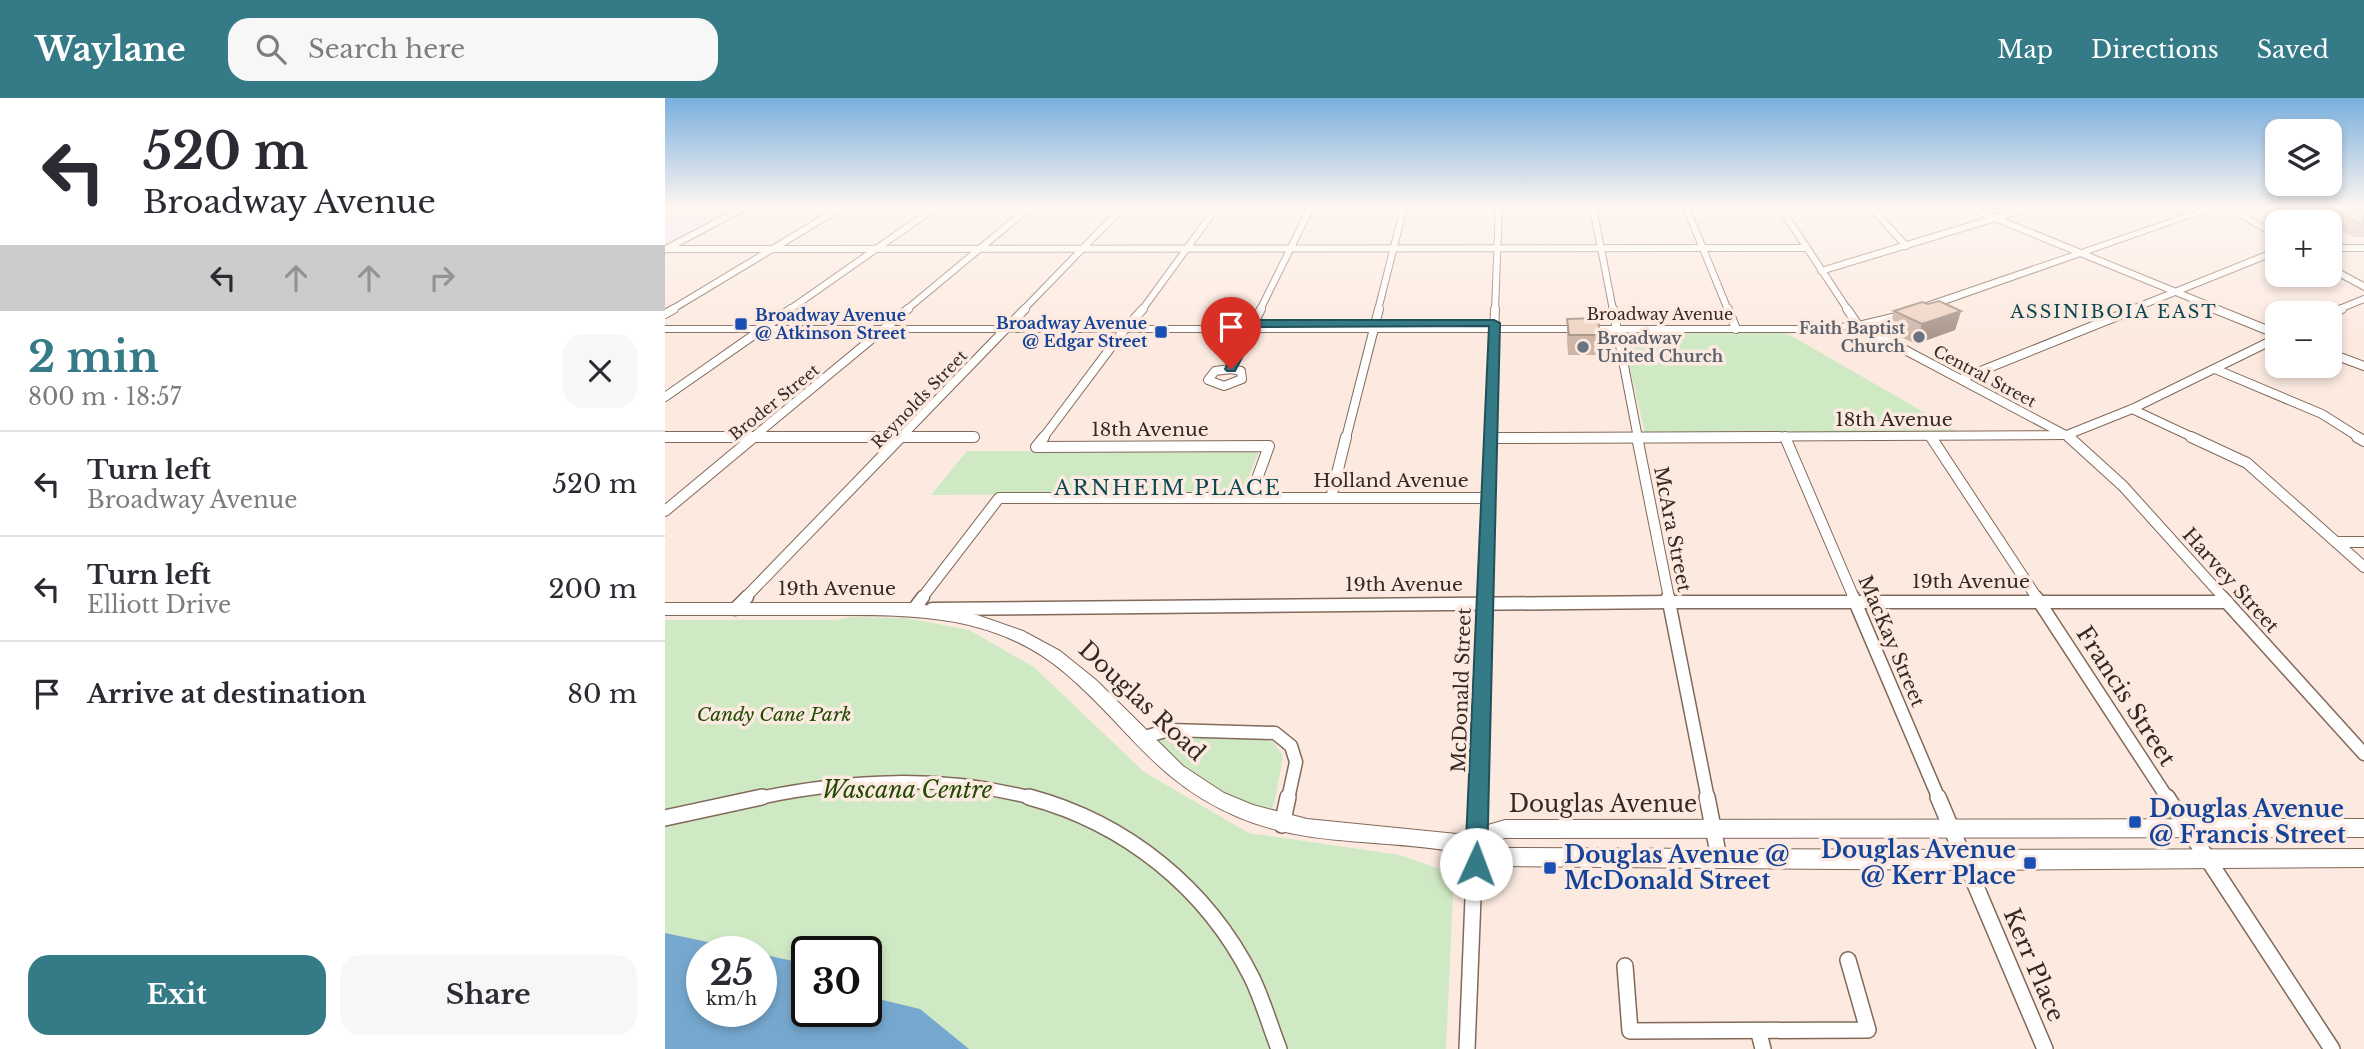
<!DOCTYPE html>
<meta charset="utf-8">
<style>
:root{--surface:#fff;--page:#f7f7f7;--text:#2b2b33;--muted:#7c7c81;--line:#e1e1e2;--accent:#357b87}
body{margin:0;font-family:"Libre Baskerville",serif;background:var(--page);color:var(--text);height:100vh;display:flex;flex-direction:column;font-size:26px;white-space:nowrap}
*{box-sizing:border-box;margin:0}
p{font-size:23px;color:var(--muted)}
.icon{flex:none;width:38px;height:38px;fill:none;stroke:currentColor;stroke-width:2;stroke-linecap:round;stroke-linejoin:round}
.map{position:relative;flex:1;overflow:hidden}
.sheet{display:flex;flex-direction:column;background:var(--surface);width:665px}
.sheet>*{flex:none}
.top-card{background:#fff;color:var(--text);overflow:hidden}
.controls{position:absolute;left:1600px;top:21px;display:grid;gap:14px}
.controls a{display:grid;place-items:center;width:77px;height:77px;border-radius:14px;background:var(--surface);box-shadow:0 4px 10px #0003;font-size:35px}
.speed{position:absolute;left:21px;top:838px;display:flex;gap:14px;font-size:35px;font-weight:700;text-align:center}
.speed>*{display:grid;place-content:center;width:91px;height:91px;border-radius:50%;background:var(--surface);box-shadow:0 4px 10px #0003;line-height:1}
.speed small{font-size:18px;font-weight:400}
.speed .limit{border:4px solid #111;border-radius:10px;background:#fff;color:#111}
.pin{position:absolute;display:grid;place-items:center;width:60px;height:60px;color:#fff;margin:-72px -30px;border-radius:50% 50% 50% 0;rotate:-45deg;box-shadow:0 0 7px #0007}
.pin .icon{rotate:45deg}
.me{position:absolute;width:77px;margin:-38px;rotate:2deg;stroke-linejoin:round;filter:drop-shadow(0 0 5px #0008)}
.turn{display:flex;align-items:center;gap:24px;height:147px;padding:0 28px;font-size:32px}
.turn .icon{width:91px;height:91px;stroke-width:2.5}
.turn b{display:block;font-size:49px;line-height:60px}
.lanes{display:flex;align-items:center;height:66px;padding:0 28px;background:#0003;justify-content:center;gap:35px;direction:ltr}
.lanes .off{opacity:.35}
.round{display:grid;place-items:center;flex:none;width:74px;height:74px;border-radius:21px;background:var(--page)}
.summary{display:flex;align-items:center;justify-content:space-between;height:119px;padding:0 28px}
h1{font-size:42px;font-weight:700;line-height:52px;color:var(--accent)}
.cta{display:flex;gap:14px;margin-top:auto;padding:14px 28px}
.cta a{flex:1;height:80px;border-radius:21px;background:var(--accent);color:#fff;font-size:28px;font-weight:700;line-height:80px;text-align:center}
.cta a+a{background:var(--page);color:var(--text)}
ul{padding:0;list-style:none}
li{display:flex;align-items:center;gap:21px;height:105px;padding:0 28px;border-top:2px solid var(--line)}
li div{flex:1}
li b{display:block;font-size:26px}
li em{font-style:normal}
header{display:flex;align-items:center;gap:42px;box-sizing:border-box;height:98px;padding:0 35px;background:var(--accent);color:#fff}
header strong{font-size:33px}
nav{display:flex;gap:38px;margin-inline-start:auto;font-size:24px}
.search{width:490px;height:63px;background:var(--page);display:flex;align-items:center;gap:18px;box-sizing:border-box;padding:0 24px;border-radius:21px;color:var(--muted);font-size:26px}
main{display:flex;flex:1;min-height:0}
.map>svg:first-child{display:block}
.education{fill:#ecdef2}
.green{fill:#d0e9c5;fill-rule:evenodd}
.water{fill:#76a8cf}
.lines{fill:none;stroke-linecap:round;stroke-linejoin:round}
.street-far4-casing{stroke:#82695a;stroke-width:8}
.street-far3-casing{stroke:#82695a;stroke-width:10}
.street-far2-casing{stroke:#82695a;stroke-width:12}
.street-far1-casing{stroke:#82695a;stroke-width:15}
.street-casing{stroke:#82695a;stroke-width:18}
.secondary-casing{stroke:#82695a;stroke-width:2}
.street-far4{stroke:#fff;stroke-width:6}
.street-far3{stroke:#fff;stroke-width:8}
.street-far2{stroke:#fff;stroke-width:10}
.street-far1{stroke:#fff;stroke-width:12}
.street{stroke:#fff;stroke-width:15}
.secondary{fill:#fff;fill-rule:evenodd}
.wall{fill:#ceb5a7}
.shaded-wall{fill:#a79488}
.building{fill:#efd3c2;stroke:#a79488;stroke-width:2}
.route{fill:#357b87;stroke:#225058;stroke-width:2}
.transit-dot{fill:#1a4fb4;stroke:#fceae0;stroke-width:2.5}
.worship-dot{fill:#6b7280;stroke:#fceae0;stroke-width:2.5}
.labels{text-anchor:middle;stroke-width:7;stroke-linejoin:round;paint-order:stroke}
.far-street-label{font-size:16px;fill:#342923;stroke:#fceae0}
.far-transit-label{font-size:16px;font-weight:bold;fill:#164399;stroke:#fceae0;text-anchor:start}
.far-worship-label{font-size:16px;font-weight:bold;fill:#5b616d;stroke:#fceae0;text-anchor:end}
.far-neighbourhood-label{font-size:18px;letter-spacing:2px;fill:#0b4852;stroke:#fceae0}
.street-label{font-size:19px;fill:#342923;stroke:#fceae0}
.park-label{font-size:19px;font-style:italic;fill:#204a01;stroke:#fceae0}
.neighbourhood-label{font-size:21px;letter-spacing:2px;fill:#0b4852;stroke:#fceae0}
.near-street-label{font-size:23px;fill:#342923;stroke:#fceae0}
.near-park-label{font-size:23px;font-style:italic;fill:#204a01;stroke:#fceae0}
.near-transit-label{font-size:23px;font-weight:bold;fill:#164399;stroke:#fceae0;text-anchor:start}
</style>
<header>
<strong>Waylane</strong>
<div class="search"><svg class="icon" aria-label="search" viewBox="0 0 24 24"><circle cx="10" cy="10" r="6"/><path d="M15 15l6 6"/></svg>Search here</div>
<nav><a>Map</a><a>Directions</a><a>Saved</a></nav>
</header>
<main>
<section class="sheet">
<div class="top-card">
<div class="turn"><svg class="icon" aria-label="left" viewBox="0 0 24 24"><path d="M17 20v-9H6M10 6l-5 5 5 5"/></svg><div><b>520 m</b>Broadway Avenue</div></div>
<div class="lanes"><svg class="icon" aria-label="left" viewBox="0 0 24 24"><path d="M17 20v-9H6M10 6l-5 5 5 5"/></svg><svg class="icon off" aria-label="ahead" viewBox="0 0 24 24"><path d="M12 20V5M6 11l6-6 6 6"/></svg><svg class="icon off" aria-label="ahead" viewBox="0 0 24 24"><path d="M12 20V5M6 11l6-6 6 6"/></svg><svg class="icon off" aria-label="right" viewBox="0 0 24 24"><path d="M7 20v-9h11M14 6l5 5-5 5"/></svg></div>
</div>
<div class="summary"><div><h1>2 min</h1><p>800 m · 18:57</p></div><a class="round"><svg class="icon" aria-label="close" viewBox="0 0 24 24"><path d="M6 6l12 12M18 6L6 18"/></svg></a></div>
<ul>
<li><svg class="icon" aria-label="left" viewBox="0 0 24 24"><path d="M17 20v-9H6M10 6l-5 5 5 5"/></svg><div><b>Turn left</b><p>Broadway Avenue</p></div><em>520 m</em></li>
<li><svg class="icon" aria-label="left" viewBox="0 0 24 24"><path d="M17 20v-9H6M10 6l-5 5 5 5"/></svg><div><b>Turn left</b><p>Elliott Drive</p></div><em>200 m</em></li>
<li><svg class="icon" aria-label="arrive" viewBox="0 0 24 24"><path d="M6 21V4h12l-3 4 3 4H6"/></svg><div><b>Arrive at destination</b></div><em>80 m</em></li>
</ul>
<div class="cta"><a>Exit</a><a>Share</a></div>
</section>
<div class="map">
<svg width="1699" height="951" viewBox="0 0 1699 951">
<rect width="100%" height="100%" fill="#fceae0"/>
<!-- education -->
<polygon class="education" points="0,109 73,109 0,148"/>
<!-- green -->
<g class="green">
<polygon points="956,233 1118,233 1295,335 980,335"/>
<polygon points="302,353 594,353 577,396 266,397"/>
<path d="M 185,519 L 241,520 L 304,532 L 369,569 L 479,674 L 584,735 L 735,757 L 789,776 L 781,951 L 0,951 L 0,522 L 171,522 ZM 37,854 L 96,854 L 96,914 L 37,914 ZM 142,854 L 201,854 L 201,914 L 142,914 Z"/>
<path d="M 498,639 L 593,639 L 608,644 L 618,658 L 609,708 L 602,713 C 556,695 525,680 491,642 Z"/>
</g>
<!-- water -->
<polygon class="water" points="0,835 90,854 37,854 37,914 96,914 96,856 142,866 142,914 201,914 201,898 255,911 304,951 0,951"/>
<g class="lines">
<!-- street-far4 casing -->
<g class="street-far4-casing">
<g id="street-far4">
<polyline points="928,109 948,212"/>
<polyline points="1021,109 1063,212"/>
<polyline points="1115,109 1183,212"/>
<polyline points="1206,109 1241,148"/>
<polyline points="1303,109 1555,212"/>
<polyline points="1670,109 1699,124"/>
<polyline points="1664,150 1699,150"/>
<polyline points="3,151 1141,150"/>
<polyline points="1156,173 1367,109"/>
<polyline points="6,212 177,109"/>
<polyline points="124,212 271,109"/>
<polyline points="241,212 365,109"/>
<polyline points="358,212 458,109"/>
<polyline points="477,212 552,109"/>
<polyline points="595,212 646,109"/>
<polyline points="713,212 739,109"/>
<polyline points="830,212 834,109"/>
<polyline points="1465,212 1612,153"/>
<polyline points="1672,212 1699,201"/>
</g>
</g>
<!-- street-far3 casing -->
<g class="street-far3-casing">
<g id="street-far3">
<polyline points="948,211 973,340"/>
<polyline points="1063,211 1071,231"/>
<polyline points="1182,211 1193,227 1406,340"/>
<polyline points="1550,211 1612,236"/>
<polyline points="0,216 9,211"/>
<polyline points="1664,216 1677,211"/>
<polyline points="1664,255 1699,268"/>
<polyline points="566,271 596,211"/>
<polygon points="566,271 576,273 577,281 559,288 543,282 550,273"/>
<polyline points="1550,271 1657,316 1695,340"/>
<polyline points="1296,281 1470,211"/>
<polyline points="0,299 126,211"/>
<polyline points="1467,311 1529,340"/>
<polyline points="0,339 309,339"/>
<polyline points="87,340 243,211"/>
<polyline points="235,340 360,211"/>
<polyline points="378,340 459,232 478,211"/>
<polyline points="681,340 714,211"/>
<polyline points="825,340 830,211"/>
<polyline points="826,340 1402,337 1467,311 1612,240"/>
</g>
</g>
<!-- street-far2 casing -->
<g class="street-far2-casing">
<g id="street-far2">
<polyline points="0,339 309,339"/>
<polyline points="379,339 371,349 604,348 585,400"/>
<polyline points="972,339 1004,500"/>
<polyline points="1120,339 1189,500"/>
<polyline points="1266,339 1372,500"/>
<polyline points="1404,339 1458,388 1559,500"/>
<polyline points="1526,339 1582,365 1699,469"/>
<polyline points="1692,339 1699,343"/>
<polyline points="826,340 1114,339"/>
<polyline points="666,400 681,339"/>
<polyline points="0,413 89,339"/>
<polyline points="1671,444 1699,444"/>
<polyline points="80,500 236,339"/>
<polyline points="257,500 334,400 824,400"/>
<polyline points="819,500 825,339"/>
</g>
</g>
<!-- street-far1 casing -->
<g class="street-far1-casing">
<g id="street-far1">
<polyline points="1003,499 1043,701"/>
<polyline points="1188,499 1274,701"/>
<polyline points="1371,499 1503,701"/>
<polyline points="1557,499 1699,656"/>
<polyline points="70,511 82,499"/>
<polyline points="249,511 258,499"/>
<polyline points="267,511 1004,504 1562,504"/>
<polyline points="476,640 504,632 610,635 626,648 631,664 623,701"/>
<path d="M 89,701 C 183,681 277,676 371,701"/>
<polyline points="812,701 819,499"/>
</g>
</g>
<!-- street casing -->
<g class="street-casing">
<g id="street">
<path d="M 364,699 C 461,725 542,790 587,880 C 598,903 605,928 614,951"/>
<polyline points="1042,699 1054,760"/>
<polyline points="1273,699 1380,951"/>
<polyline points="1502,699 1667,951"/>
<polyline points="0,720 97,699"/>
<polyline points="617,727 623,699"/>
<polyline points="960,868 965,933 1203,932 1183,862"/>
<polyline points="1094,935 1098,951"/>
<polyline points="802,951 812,699"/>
</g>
</g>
<!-- secondary casing -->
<g class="secondary-casing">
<g id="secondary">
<polygon points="75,109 86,109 0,155 0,148"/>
<polygon points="1542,109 1555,109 1242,219 1193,230 1158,234 0,234 0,228 1158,228 1193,224 1235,214"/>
<polygon points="1557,109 1568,109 1612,134 1612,141"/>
<polygon points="1664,166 1699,185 1699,192 1664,173"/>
<path d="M 0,505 L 249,505 L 312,517 L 358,533 L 395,553 L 431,582 L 518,668 L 559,695 L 588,707 L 642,721 L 792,736 L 840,722 L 1699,721 L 1699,739 L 840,740 L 824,745 L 837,750 L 1300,752 L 1699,751 L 1699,769 L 1300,772 L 837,768 C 824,764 811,758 797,755 C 722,740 645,750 573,719 C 490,684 464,629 400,575 C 326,512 239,517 148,517 C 99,517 49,517 0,517 Z"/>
</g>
</g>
<!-- street-far4 -->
<use href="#street-far4" class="street-far4"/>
<!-- street-far3 -->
<use href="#street-far3" class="street-far3"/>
<!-- street-far2 -->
<use href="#street-far2" class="street-far2"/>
<!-- street-far1 -->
<use href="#street-far1" class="street-far1"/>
<!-- street -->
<use href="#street" class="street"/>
<!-- secondary -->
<use href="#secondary" class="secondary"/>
</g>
<!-- wall -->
<g class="wall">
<polygon points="1669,112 1699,114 1699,139 1689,139 1664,126 1664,124 1663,124"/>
<polygon points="1263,206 1296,213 1290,232 1251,246 1223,233 1229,213"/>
<polygon points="902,221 935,237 934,257 903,257 902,241"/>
</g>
<!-- shaded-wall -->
<polygon class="shaded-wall" points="1296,213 1290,232 1251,246 1257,226"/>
<!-- building -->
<g class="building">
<polygon points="1669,112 1696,112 1699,114 1699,126 1697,126"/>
<polygon points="1274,203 1296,213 1257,226 1229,213 1257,204 1263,206"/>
<polygon points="933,220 935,237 904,237 902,221"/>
</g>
<!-- sky -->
<linearGradient id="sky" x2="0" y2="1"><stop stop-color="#7aafde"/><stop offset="0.45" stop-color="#fef6f1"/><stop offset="1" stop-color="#fef6f1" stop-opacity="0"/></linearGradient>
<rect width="1699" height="243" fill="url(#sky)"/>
<!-- route -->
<polygon class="route" points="589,222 829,222 835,225 822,766 819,772 811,775 803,772 800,766 824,228 593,229 570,273 562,273 560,271 583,225"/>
<!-- markers -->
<g class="transit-dot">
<rect x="69" y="219" width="14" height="14" rx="3.5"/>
<rect x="489" y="227" width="14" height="14" rx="3.5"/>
<rect x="1463" y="717" width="14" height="14" rx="3.5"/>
<rect x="1358" y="758" width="14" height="14" rx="3.5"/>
<rect x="878" y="763" width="14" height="14" rx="3.5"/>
</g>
<g class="worship-dot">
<circle cx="1254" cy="239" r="7"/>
<circle cx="918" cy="249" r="7"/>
</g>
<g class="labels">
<!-- far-street labels -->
<g class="far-street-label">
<text x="995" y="222">Broadway Avenue</text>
<text transform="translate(1320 278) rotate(28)" y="6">Central Street</text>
<text transform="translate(254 301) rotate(-46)" y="6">Reynolds Street</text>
<text transform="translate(109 304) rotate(-39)" y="6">Broder Street</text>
</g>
<!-- far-transit labels -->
<g class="far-transit-label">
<text x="90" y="223">Broadway Avenue<tspan x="90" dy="18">@ Atkinson Street</tspan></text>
<text x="482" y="231" text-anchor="end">Broadway Avenue<tspan x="482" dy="18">@ Edgar Street</tspan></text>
</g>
<!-- far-worship labels -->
<g class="far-worship-label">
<text x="1240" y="236">Faith Baptist<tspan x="1240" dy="18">Church</tspan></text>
<text x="932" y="246" text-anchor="start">Broadway<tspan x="932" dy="18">United Church</tspan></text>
</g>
<!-- far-neighbourhood labels -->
<g class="far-neighbourhood-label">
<text x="1449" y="220">ASSINIBOIA EAST</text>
</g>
<!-- street labels -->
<g class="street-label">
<text x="1229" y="328">18th Avenue</text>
<text x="485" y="338">18th Avenue</text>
<text x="726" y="389">Holland Avenue</text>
<text transform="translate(1008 431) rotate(79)" y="7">McAra Street</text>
<text transform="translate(1566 482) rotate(48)" y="7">Harvey Street</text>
<text x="1306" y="490">19th Avenue</text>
<text x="739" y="493">19th Avenue</text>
<text x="172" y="497">19th Avenue</text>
<text transform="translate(1227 543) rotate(67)" y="7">MacKay Street</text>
<text transform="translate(796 592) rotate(-88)" y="7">McDonald Street</text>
</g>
<!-- park labels -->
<g class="park-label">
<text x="109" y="623">Candy Cane Park</text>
</g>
<!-- neighbourhood labels -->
<g class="neighbourhood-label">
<text x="503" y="397">ARNHEIM PLACE</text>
</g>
<!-- near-street labels -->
<g class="near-street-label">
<text transform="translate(1461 598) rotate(57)" y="8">Francis Street</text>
<text transform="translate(477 603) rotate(43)" y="8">Douglas Road</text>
<text x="938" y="714">Douglas Avenue</text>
<text transform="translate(1369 867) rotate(67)" y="8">Kerr Place</text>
</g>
<!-- near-park labels -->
<g class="near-park-label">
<text x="242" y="700">Wascana Centre</text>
</g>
<!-- near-transit labels -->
<g class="near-transit-label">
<text x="1484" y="719">Douglas Avenue<tspan x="1484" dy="26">@ Francis Street</tspan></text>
<text x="1351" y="760" text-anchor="end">Douglas Avenue<tspan x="1351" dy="26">@ Kerr Place</tspan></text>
<text x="899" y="765">Douglas Avenue @<tspan x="899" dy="26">McDonald Street</tspan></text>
</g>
</g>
</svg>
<div class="controls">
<a><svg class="icon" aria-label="layers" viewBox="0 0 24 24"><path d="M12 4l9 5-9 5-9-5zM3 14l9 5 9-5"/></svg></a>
<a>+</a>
<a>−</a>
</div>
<div class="speed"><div>25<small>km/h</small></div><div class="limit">30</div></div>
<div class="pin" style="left:566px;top:271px;background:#d93025"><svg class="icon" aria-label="arrive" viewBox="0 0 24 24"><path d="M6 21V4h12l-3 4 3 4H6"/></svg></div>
<svg class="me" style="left:811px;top:766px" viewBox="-20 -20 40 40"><circle r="19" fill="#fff"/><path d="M0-13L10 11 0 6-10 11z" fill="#357b87"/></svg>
</div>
</main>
